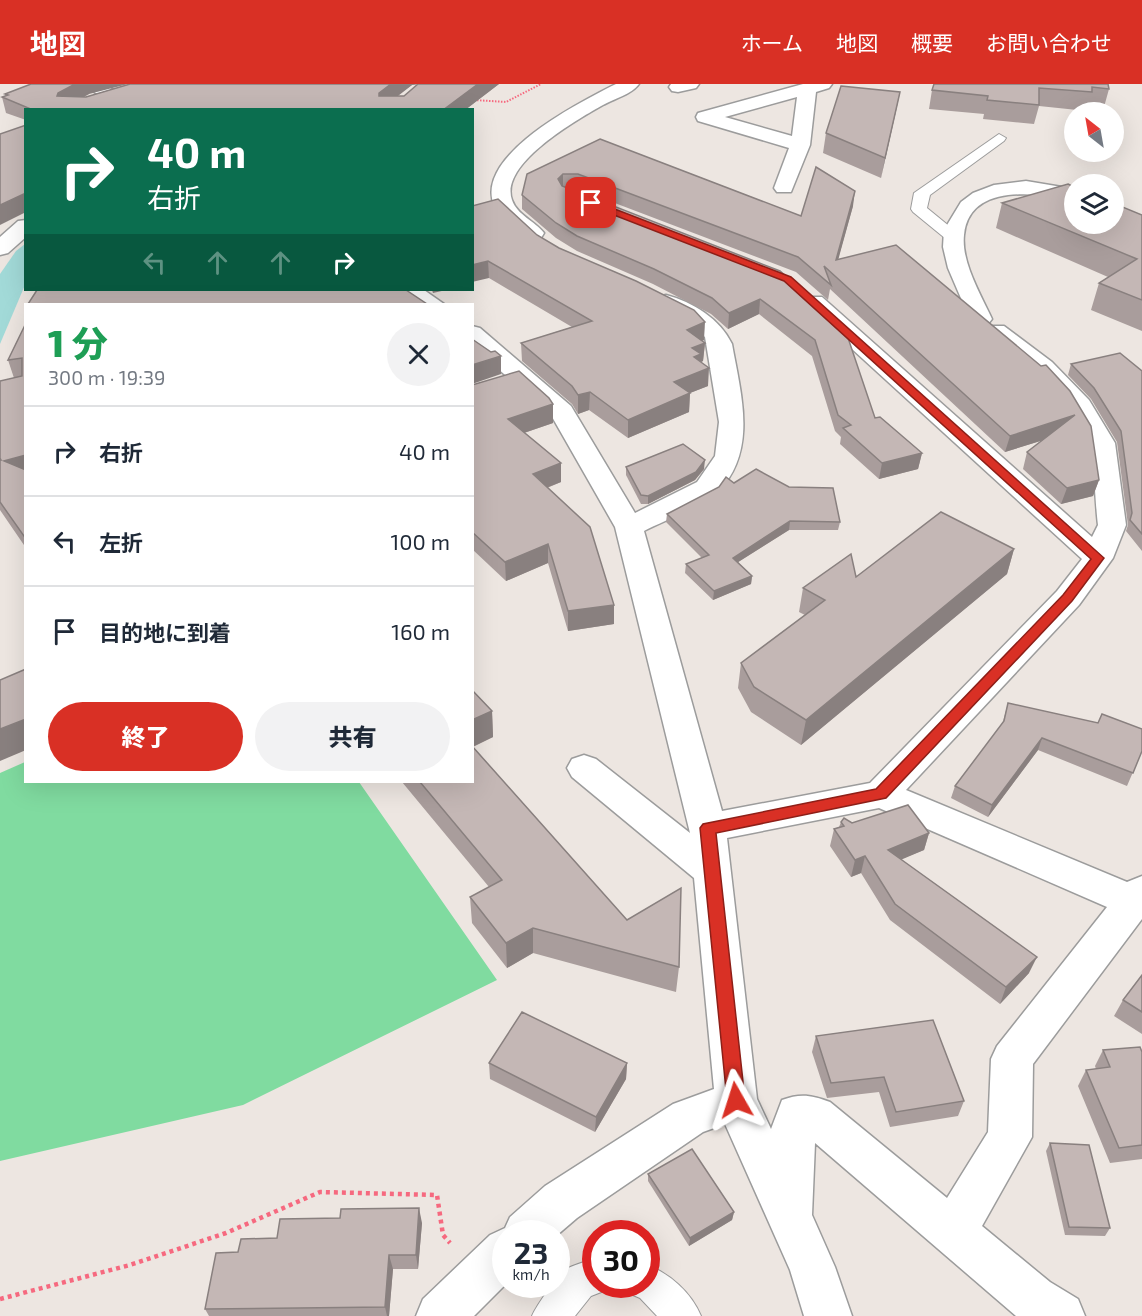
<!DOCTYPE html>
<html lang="ja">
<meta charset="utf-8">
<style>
:root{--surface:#fff;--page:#f2f2f3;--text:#1f2937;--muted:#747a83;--line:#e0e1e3;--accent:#d93025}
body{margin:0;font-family:"Exo 2","Noto Sans JP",sans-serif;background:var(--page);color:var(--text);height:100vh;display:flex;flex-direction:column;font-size:22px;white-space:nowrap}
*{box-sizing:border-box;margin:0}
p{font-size:20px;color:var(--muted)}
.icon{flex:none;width:33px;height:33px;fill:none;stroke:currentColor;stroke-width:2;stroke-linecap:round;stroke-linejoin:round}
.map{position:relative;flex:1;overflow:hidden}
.panel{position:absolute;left:24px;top:219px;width:450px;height:480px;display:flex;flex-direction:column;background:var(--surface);border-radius:0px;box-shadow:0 6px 24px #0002}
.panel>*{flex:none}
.banner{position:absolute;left:24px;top:24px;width:450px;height:183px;border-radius:0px;box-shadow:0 6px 24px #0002;background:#0b6e4f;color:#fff;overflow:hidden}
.needle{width:39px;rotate:329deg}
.tools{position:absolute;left:1064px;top:18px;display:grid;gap:12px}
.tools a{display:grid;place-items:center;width:60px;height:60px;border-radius:50%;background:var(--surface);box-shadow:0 6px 24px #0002;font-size:30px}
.speed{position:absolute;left:492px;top:1136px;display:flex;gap:12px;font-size:30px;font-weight:700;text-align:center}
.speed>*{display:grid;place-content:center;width:78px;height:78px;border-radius:50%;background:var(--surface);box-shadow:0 6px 24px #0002;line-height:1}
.speed small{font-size:15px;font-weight:400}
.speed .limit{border:9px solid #d22;background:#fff;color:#111}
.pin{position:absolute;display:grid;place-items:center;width:51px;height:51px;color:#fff;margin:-26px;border-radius:12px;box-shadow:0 3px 9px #0006}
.me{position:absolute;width:66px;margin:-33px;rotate:354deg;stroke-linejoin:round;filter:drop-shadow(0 0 4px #0008)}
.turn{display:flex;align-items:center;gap:21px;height:126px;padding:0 24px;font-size:27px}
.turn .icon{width:78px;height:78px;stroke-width:2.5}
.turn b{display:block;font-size:42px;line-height:51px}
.lanes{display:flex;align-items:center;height:57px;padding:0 24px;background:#0003;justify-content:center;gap:30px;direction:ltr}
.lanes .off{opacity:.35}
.round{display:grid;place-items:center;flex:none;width:63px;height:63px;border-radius:32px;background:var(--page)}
.head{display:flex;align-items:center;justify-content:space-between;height:102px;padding:0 24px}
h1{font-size:36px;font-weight:800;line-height:45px;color:#1e9e55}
.cta{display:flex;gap:12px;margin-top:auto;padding:12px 24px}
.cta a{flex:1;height:69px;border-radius:36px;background:var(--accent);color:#fff;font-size:24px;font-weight:800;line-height:69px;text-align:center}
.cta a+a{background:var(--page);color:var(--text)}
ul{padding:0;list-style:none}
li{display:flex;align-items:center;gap:18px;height:90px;padding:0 24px;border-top:2px solid var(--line)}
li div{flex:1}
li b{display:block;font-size:22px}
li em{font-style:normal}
header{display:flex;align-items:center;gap:36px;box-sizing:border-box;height:84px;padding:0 30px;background:var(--accent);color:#fff}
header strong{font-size:28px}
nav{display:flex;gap:33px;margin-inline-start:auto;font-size:21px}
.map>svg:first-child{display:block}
.pitch{fill:#80dba0}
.water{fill:#a2dad8}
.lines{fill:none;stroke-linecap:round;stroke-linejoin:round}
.service-casing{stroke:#9c9c9c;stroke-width:2}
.minor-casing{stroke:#9c9c9c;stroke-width:3}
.tertiary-casing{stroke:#9c9c9c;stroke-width:3}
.path-far1{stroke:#f6697f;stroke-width:2;stroke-dasharray:1.5 1.5;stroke-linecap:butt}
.path{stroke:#f6697f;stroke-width:4.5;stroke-dasharray:4 4;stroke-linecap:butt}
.service{fill:#fff;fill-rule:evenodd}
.minor{fill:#fff;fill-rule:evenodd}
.tertiary{fill:#fff;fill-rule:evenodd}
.wall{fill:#a99d9c;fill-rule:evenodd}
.shaded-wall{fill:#89807f}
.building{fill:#c4b7b5;stroke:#89807f;stroke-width:1.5}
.route{fill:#d93025;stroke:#8d1f18;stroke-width:1.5}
</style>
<header>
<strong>地図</strong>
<nav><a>ホーム</a><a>地図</a><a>概要</a><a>お問い合わせ</a></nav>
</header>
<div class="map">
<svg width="1142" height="1232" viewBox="0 0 1142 1232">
<rect width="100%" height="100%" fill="#ede6e1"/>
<!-- pitch -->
<polygon class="pitch" points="25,678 26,698 359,698 497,896 243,1021 0,1077 0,689"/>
<!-- water -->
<polygon class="water" points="25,160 25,201 0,260 0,190 16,167"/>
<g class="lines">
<!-- service casing -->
<g class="service-casing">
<g id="service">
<polygon points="999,50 1006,54 1004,57 930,111 927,124 960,151 958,155 946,155 913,128 911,125 914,109"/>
<path d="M 596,1174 L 596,1200 L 611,1200 L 609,1205 L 591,1212 L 575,1232 L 532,1232 C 537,1220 559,1190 568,1184 C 577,1180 587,1177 596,1174 Z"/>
<path d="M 646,1180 C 670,1190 691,1208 701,1232 L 657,1232 L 640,1214 L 633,1211 L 629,1200 L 646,1200 Z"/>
</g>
</g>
<!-- minor casing -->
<g class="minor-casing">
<g id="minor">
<polygon points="81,0 103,0 148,26 124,26"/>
<path d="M 616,0 L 639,0 C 632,10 614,15 603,21 C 578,35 499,80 512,116 C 517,131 535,137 544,149 L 541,154 C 526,157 515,147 505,137 C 450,83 578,19 616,0 Z"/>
<polygon points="671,0 699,0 696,4 678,8 672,7 669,3"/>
<path d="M 803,0 L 832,0 L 829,4 L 816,8 L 810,61 L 791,108 L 777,108 L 774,104 L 789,64 L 698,37 L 696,33 L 698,29 ZM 797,13 L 792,52 L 725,33 Z"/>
<polygon points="398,206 424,206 444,220 417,220"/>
<path d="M 666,211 C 693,218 720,235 732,260 C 741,311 758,366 718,408 C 707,420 661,438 644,447 L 722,727 L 870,699 L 1057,507 L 1082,475 L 806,223 L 802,218 L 806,213 L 822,213 L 1092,453 L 1098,441 C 1095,419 1095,377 1088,358 C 1071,312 1025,281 988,252 L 984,247 L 988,242 L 1004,242 L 1052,278 L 1089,316 L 1115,359 L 1126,441 L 1113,474 L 1079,521 L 906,706 L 1127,798 L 1142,792 L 1142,835 L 1033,980 L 1032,1053 L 982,1142 L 1050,1198 L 1078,1215 L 1085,1232 L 1016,1232 L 815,1059 L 812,1131 L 835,1183 L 852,1232 L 804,1232 L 790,1186 L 725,1040 L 703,1048 L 577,1134 L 556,1152 L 556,1149 L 506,1149 L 506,1200 L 474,1232 L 416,1232 L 423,1215 L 490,1151 L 505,1144 L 510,1133 L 545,1102 L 673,1020 L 714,1005 L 694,794 L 572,693 L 567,684 L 572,675 L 584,671 L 596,675 L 690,749 L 615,443 L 551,331 L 472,262 L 472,242 L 480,244 L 571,322 L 635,429 L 697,398 L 715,372 L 719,338 L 705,253 L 689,240 L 658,223 L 654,218 L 658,213 ZM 879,724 L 1107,823 L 997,962 L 991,975 L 988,1048 L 947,1114 L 830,1018 C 812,1011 800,1009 782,1016 L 771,1045 L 757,1015 L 727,754 Z"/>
</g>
</g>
<!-- tertiary casing -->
<g class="tertiary-casing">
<g id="tertiary">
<path d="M 1026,97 L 1074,105 L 1074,117 C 1040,109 969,98 964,151 C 961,178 981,211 992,235 L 988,240 L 972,240 L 948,184 L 943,163 L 944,146 L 961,118 L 973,109 L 994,101 Z"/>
<polygon points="26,136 26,153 8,169 0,171 0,153 18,137"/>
</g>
</g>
<!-- path-far1 -->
<polyline class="path-far1" points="474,16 506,18 541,0"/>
<!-- path -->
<polyline class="path" points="0,1215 130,1181 226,1149 320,1108 437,1111 443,1151 450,1159"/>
<!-- service -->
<use href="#service" class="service"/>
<!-- minor -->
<use href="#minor" class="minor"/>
<!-- tertiary -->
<use href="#tertiary" class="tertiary"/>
</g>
<!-- wall -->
<g class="wall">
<path d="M 130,0 L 499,0 L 465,26 L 26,26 L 26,36 L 6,29 L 2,13 L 5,12 L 5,10 L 89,10 L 84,13 L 86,13 ZM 418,0 L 404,12 L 396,12 L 412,1 Z"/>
<polygon points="1108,0 1109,5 1104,23 1088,22 1087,27 1039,22 1034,40 983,35 984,30 929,25 932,6"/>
<polygon points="900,8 896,27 881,94 823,69 826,49"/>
<polygon points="600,55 801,132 853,122 838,175 1099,396 1093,412 1061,420 1023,385 1027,368 1043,356 1005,368 830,205 828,216 796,188 578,105 568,105 780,187 875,334 922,369 918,385 879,395 840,360 841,353 835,347 812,272 759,230 728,245 711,230 653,200 577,167 556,154 522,125 522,111"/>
<polygon points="1002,119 1142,131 1142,247 1091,226 1099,199 1108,193 996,144"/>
<polygon points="472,122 537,151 704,256 702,257 705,259 703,277 701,278 708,302 690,309 689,328 628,354 589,326 578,330 572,320 522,277 521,259 572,243 489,194"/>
<polygon points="26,239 26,464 0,426 0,297 14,294 8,276"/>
<polygon points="1071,280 1142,287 1142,467 1126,447 1128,441 1117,358 1091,315 1068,291"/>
<polygon points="472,301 553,320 553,339 524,349 561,398 547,404 614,521 614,540 568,547 548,479 506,497 472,465"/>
<polygon points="626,383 704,385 695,396 648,420 641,420 626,391"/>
<polygon points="734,399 840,438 838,446 789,446 738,478 752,492 751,500 713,516 685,489 686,480 702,474 666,438 667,430"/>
<polygon points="1014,465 1007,490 801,661 751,628 738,604 741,579 805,531 799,528 803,504 856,493"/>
<polygon points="472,606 492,627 493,653 473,663 627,836 679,883 676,908 533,869 507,884 472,839 470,813 489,803 402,698 472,698"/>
<polygon points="1008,619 1142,667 1127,702 1038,666 988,733 951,714 955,702 1002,641"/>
<polygon points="841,738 929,749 924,766 901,775 1029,889 1000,920 890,836 861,789 851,793 830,762 834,745 839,743"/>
<polygon points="1142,891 1142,950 1114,932 1123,916"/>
<polygon points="816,952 964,1017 958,1032 890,1043 879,1008 827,1014 812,968"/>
<polygon points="1103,966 1142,968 1142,1075 1110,1079 1078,1002 1086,986 1096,985 1095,982"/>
<polygon points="489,979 627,979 626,995 595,1048 490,995"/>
<polygon points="1050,1059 1110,1144 1105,1152 1065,1151 1046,1067"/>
<polygon points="648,1090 734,1128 732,1136 689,1162 648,1097"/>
<polygon points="422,1139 418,1185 393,1185 389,1232 209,1232 205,1225 238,1168 277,1154"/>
</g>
<!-- shaded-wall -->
<g class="shaded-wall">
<polygon points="75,0 128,0 89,10 62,24 57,12 58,9"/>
<polygon points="391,0 419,0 412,1 380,26 379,9"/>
<polygon points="478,0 499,0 465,26 443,26"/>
<polygon points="900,8 896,27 881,94 885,74"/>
<polygon points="563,90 563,105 558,95"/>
<polygon points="855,107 853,122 834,191 836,176"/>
<polygon points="26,109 26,128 0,141 0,121"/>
<polygon points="488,177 489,194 472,198 472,181"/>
<polygon points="432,206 446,206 433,209"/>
<polygon points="760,215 759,230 728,245 729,229"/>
<polygon points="705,238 704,256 686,264 687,246"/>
<polygon points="705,259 703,277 701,278 700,288 709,284 708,302 690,309 689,328 628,354 628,336 674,298 692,264"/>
<polygon points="501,272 501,290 472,300 472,281"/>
<polygon points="590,308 589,326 578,330 578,311"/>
<polygon points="553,320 553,339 509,354 508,335"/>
<polygon points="1075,331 1070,348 1005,368 1010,352"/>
<polygon points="922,369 918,385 879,395 882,379"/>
<polygon points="26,371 26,391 4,377"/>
<polygon points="705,376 704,385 695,396 648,420 648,412"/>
<polygon points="561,379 561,398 533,409 533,390"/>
<polygon points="1099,396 1093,412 1061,420 1067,404"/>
<polygon points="790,437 789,446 732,482 733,474"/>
<polygon points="548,460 548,479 506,497 505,478"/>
<polygon points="1014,465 1007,490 801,661 806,636"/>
<polygon points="752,492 751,500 713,516 714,507"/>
<polygon points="614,521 614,540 568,547 568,527"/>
<polygon points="492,627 493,653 472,663 472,636"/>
<polygon points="26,635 26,666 0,677 0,645"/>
<polygon points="1042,654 1038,666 988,733 992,721"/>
<polygon points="929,749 924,766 884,783 888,766"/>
<polygon points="865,772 861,789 851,793 855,776"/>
<polygon points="533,844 533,869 507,884 506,859"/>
<polygon points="1037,873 1029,889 1000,920 1006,903"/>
<polygon points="627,979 626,995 595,1048 596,1033"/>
<polygon points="419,1124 422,1139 418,1185 416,1171"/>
<polygon points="734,1128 732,1136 689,1162 690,1154"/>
<polygon points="389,1171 393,1185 389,1232 387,1232 385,1223"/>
</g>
<!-- building -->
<g class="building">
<polygon points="31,0 75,0 58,9 57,12 86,13 130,0 391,0 379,9 379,12 404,12 418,0 478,0 443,26 33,26 2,13 8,11 5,10"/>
<polygon points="934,0 1108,0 1109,5 1092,3 1092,8 1039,4 1039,21 987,16 988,12 932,6"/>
<polygon points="841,2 900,8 885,74 826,49"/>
<polygon points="26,41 26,109 0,121 0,50"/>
<polygon points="600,55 801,132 816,83 855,107 836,176 896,161 1041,282 1046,281 1070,307 1091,342 1099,396 1067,404 1027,368 1075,331 1010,352 824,182 831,201 798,173 578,90 563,90 558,95 562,102 780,187 845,245 875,334 880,333 922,369 882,379 843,344 851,341 838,331 815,256 760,215 729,229 712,214 654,185 577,152 556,139 522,111 527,90"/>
<polygon points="1068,100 1074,103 1074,140 1113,140 1113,119 1142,131 1142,216 1099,199 1137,175 1002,119"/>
<polygon points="498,115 537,151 559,164 636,197 694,226 705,238 687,246 705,259 692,264 701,270 694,273 709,284 674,298 690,309 628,336 590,308 578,311 572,302 521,259 592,237 488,177 472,181 472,122"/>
<polygon points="37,206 406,206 427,220 28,220"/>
<polygon points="26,239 26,371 4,377 26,386 26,455 0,418 0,376 1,376 0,374 0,297 22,292 22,274 8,276"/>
<polygon points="472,255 491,268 495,267 501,272 472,281"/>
<polygon points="1120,269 1142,287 1142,450 1130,436 1132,429 1121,347 1094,304 1071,280"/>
<polygon points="519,287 549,314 553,320 508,335 561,379 533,390 590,443 614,521 568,527 548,460 505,478 472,448 472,301"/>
<polygon points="683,360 705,376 696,388 648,412 641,411 626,383"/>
<polygon points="756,385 789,403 833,404 840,438 790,437 733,474 752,492 714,507 686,480 709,471 667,430 719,403 726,393 734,399"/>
<polygon points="941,428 1014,465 806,636 754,603 741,579 825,516 803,504 851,470 856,493"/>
<polygon points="26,585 26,635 0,645 0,596"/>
<polygon points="472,606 492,627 472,636"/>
<polygon points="1008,619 1098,639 1102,630 1142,645 1142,667 1133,689 1042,654 992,721 955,702 1004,637"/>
<polygon points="472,662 627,836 681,804 679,883 533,844 506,859 470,813 502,796 420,698 472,698"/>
<polygon points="908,721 929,749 888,766 1037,873 1006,903 895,820 865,772 855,776 834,745 844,742 841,738 844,734 852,739"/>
<polygon points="1142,891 1142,928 1123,916"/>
<polygon points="522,928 627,979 596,1033 489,979"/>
<polygon points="933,936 964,1017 896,1028 884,993 831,999 816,952"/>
<polygon points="1140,963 1142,968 1142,1061 1119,1064 1086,986 1110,983 1103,966"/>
<polygon points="1050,1059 1089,1061 1110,1144 1069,1143"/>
<polygon points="692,1065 734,1128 690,1154 648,1090"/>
<polygon points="419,1124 416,1171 389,1171 385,1223 205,1225 216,1169 238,1168 241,1155 277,1154 280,1135 340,1134 341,1125"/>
</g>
<!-- route -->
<polygon class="route" points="588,117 594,117 791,193 1104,474 1072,517 886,714 716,749 745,1016 742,1021 736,1024 730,1021 727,1016 700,744 703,740 876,705 1063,511 1091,475 784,197 588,121"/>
</svg>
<div class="tools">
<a><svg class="needle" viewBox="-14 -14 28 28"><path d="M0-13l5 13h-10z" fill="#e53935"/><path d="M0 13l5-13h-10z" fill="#747a83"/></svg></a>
<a><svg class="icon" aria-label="layers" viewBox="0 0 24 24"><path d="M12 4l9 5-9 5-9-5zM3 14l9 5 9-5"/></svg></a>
</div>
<div class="speed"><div>23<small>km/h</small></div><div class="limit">30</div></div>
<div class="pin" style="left:591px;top:119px;background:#d93025"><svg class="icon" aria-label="arrive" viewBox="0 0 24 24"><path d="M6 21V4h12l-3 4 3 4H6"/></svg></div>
<svg class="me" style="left:736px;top:1016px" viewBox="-20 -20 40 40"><path d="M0-17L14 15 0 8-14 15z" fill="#d93025" stroke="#fff" stroke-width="4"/></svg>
<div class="banner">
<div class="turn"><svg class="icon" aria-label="right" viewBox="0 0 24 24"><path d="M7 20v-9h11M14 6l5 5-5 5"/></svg><div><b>40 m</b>右折</div></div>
<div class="lanes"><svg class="icon off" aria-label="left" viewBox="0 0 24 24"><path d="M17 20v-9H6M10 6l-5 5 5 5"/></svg><svg class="icon off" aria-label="ahead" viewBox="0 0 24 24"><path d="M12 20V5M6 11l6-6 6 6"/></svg><svg class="icon off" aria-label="ahead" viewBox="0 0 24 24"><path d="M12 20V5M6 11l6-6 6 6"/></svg><svg class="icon" aria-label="right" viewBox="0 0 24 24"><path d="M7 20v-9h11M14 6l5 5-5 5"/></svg></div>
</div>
<section class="panel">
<div class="head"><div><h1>1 分</h1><p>300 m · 19:39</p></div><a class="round"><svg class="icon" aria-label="close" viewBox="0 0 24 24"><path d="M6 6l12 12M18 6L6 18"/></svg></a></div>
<ul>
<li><svg class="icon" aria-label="right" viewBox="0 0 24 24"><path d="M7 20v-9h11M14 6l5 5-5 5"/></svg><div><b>右折</b></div><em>40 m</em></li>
<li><svg class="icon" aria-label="left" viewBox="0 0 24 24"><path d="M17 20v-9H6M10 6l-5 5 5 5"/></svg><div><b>左折</b></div><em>100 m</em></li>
<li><svg class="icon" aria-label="arrive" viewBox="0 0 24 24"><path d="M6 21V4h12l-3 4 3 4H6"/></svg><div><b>目的地に到着</b></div><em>160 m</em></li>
</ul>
<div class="cta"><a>終了</a><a>共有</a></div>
</section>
</div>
